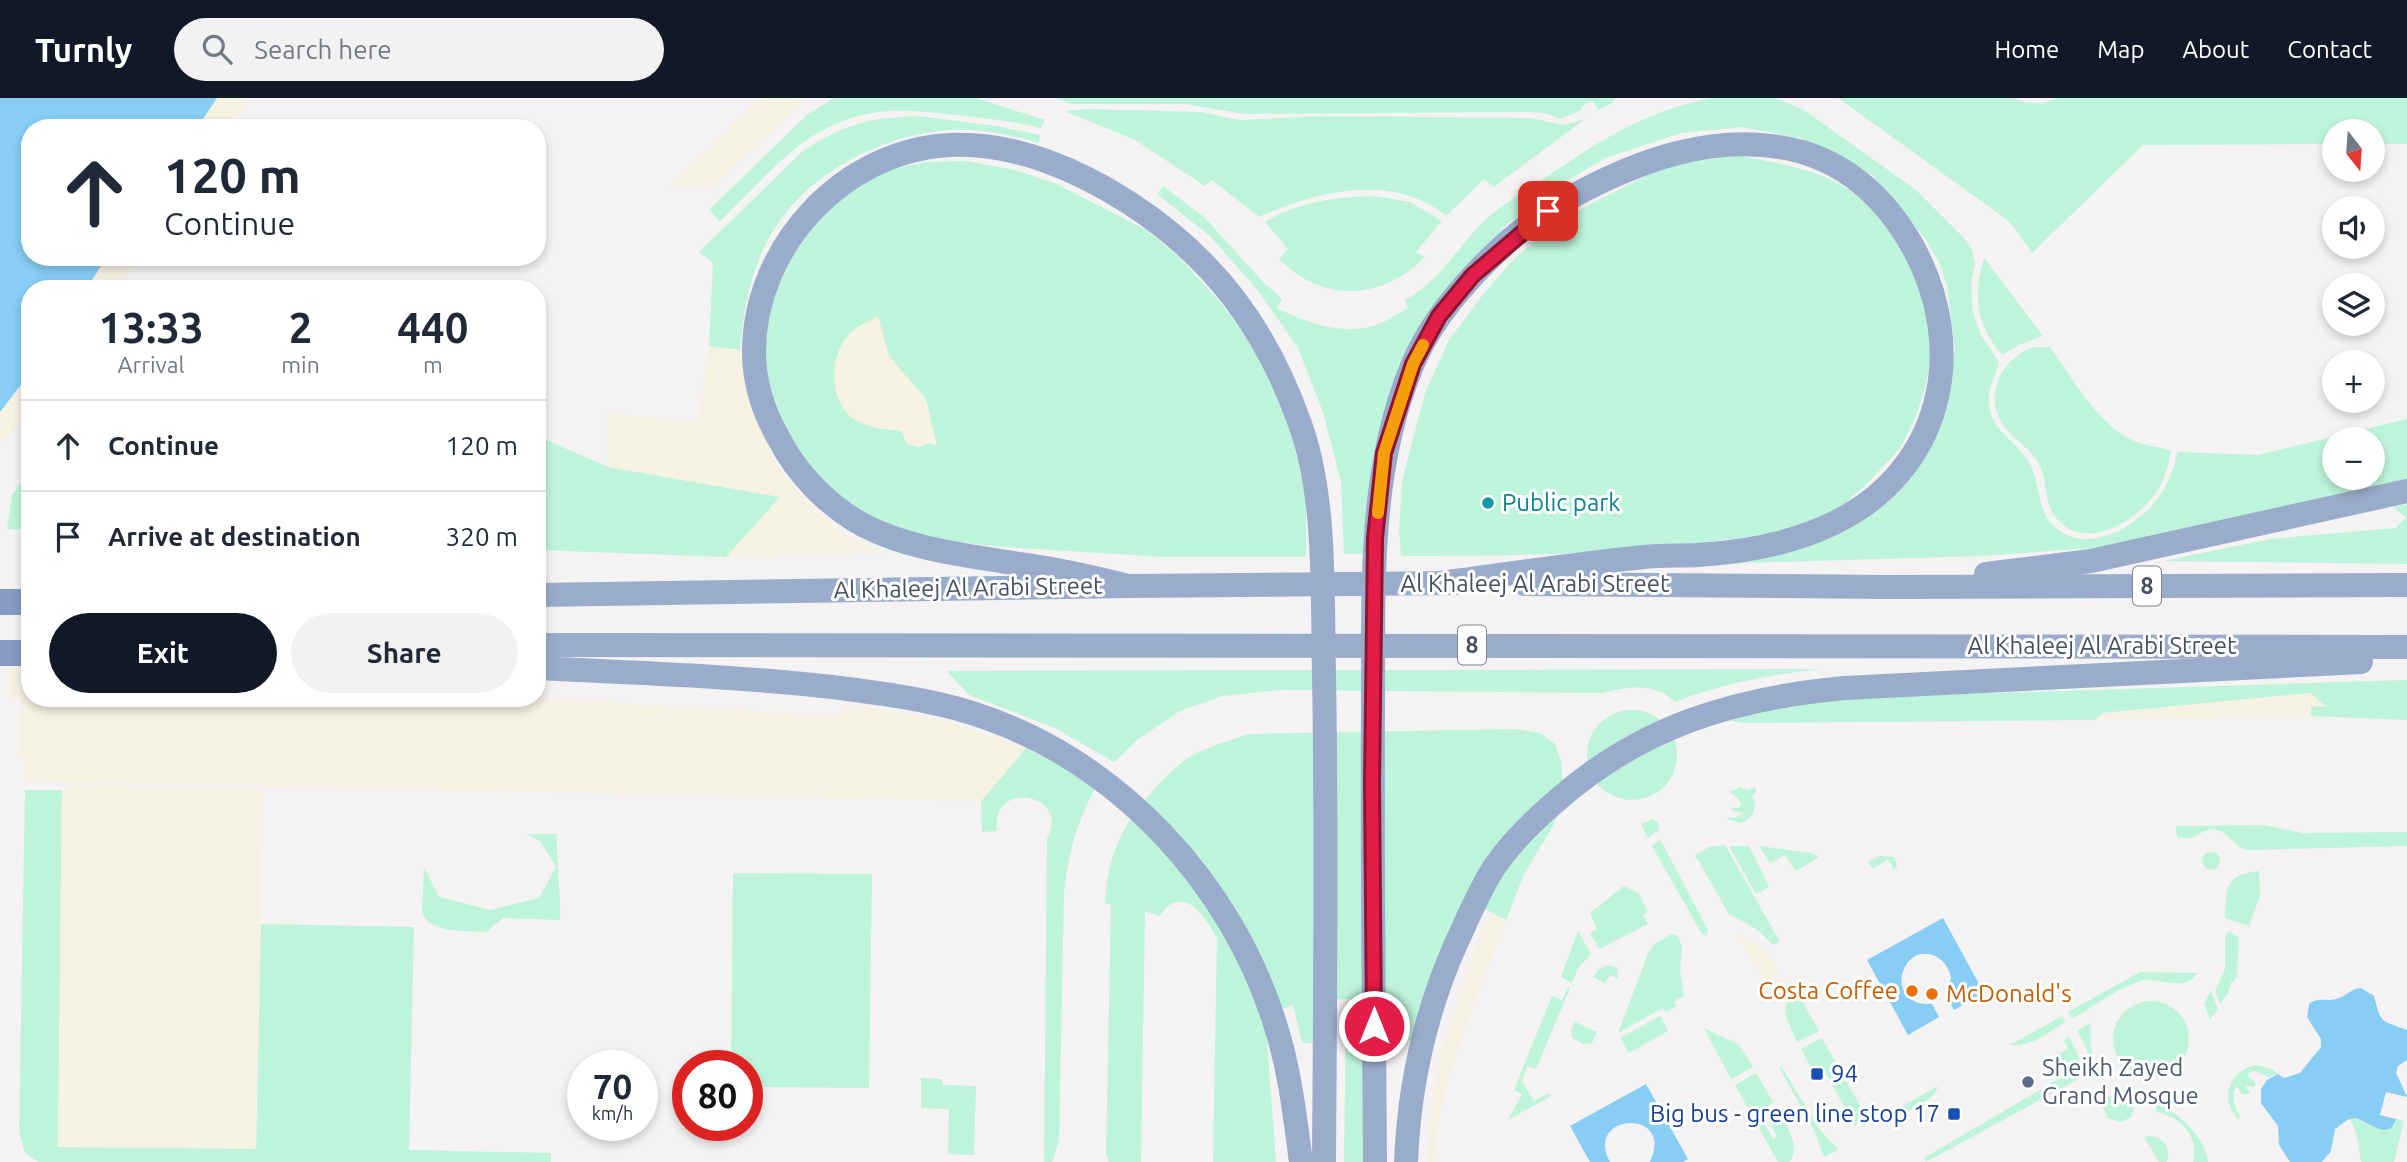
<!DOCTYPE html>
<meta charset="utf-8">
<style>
:root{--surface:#fff;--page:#f2f2f3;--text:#1f2937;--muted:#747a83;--line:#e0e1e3;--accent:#111827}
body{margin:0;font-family:Ubuntu,sans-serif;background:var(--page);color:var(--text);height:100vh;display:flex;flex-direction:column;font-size:26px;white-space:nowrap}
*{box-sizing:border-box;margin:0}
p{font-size:23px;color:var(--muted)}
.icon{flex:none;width:38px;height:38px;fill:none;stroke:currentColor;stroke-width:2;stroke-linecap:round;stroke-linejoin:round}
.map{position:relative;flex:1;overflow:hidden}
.side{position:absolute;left:21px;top:182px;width:525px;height:427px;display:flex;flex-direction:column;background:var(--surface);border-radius:28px;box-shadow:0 4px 10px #0003}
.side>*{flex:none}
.banner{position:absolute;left:21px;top:21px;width:525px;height:147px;border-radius:28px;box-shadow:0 4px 10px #0003;background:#fff;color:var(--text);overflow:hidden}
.needle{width:46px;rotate:163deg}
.tools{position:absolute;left:2322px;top:21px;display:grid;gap:14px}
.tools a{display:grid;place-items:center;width:63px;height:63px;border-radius:50%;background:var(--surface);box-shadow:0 4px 10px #0003;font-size:35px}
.speed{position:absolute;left:567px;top:952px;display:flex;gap:14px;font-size:35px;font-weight:700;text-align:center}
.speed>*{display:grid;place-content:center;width:91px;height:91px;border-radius:50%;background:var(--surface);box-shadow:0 4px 10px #0003;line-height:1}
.speed small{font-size:18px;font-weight:400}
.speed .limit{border:10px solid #d22;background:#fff;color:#111}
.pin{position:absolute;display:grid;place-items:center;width:60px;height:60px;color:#fff;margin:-30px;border-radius:14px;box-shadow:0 4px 10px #0006}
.me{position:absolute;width:77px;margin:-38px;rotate:0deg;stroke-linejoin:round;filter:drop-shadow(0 0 5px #0008)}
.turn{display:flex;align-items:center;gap:24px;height:147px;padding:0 28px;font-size:32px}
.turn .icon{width:91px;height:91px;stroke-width:2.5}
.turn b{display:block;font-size:49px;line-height:60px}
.eta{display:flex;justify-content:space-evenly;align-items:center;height:119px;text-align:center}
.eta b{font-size:42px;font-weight:700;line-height:49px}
.cta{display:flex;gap:14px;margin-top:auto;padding:14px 28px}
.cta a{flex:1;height:80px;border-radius:42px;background:var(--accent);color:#fff;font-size:28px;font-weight:700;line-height:80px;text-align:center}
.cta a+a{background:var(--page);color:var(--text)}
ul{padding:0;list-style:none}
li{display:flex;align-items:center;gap:21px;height:91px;padding:0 28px;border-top:2px solid var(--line)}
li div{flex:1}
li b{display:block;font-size:26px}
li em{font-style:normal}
header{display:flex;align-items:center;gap:42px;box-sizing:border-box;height:98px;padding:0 35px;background:var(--accent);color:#fff}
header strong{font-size:33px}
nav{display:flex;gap:38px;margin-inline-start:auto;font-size:24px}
.search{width:490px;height:63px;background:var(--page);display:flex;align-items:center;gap:18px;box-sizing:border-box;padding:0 24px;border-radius:38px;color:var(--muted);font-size:26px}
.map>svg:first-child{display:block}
.green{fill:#bef4db;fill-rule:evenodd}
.sand{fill:#f5f2e2}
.water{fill:#87cdf4}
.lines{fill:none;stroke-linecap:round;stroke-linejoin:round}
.trunk{stroke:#9aaccb;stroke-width:24}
.motorway{stroke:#869bc4;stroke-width:26}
.route-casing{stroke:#92132f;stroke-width:18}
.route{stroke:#e11d48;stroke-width:12}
.slow{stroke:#f59e0b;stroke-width:12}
.culture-dot{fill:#0f9aa8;stroke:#fff;stroke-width:2.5}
.food-dot{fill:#e8710a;stroke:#fff;stroke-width:2.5}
.transit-dot{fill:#1a4fb4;stroke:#fff;stroke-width:2.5}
.service-dot{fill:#5c6f8a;stroke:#fff;stroke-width:2.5}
.labels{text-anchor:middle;stroke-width:6;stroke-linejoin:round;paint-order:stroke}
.shield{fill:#fff;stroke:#7e8590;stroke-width:2}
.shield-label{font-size:23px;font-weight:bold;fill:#475161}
.culture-label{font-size:24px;fill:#0d838f;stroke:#fff;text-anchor:start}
.street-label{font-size:24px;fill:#475161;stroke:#fff}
.food-label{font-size:24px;fill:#c56008;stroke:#fff;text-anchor:end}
.service-label{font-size:24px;fill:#4e5e75;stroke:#fff;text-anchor:start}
.transit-label{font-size:24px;fill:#164399;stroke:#fff;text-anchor:start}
</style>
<header>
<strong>Turnly</strong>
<div class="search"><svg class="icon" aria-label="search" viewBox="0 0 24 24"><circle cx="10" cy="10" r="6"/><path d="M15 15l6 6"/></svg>Search here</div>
<nav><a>Home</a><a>Map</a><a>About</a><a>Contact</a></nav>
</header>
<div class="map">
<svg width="2407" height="1064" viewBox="0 0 2407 1064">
<rect width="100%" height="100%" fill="#f4f2f2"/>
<!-- green -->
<g class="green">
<path d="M 834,0 L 976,0 L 1045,22 L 1041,30 C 1016,24 992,21 967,18 C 904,12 869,4 811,39 C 780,59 748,97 720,123 L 709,112 L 808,16 Z"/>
<polygon points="1056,0 1615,0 1612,5 1599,12 1592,3 1581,9 1582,12 1560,21 1548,16 1533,14 1245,16 1185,6 1070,6"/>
<path d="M 1712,0 L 1775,0 L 1804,12 L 1916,92 L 1966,142 L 1972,151 L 1975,167 L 1971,185 L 1973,215 L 1981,237 L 1999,264 C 1997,275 1991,284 1989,295 C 1985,331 2015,340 2030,366 C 2040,384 2037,409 2051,425 C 2082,460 2134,431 2157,402 C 2167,387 2174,371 2178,354 L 2258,357 L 2407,321 L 2407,383 L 2119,448 L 1981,458 L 1573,470 L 1837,434 L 1947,303 L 1955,253 L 1947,188 L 1939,164 L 1924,139 L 1872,77 L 1801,40 L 1742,29 L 1681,35 L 1605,60 L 1547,95 L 1504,129 L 1435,210 L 1366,456 L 1344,456 L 1341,384 L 1323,314 L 1298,250 L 1259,194 L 1210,138 L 1157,96 L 1163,88 L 1204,119 L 1263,184 L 1282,201 L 1277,210 C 1306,225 1347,239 1379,226 C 1389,222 1399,215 1408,210 L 1405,202 C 1438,185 1458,149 1484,123 C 1498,109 1519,98 1536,86 C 1593,47 1643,13 1712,0 ZM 2334,341 L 2373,341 L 2373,380 L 2334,380 Z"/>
<path d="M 1838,0 L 2013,0 C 2027,7 2042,7 2057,0 L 2407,0 L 2407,46 L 2373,46 L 2373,33 L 2334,33 L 2334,46 L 2143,47 L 2032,155 L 2009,123 Z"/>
<path d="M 1087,11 L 1201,14 L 1239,22 L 1323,18 L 1529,20 L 1565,27 L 1585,21 L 1494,89 L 1484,81 L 1446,118 C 1394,74 1315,93 1259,119 L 1212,82 L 1205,88 L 1135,42 L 1065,13 Z"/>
<path d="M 918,18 L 997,28 L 1040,37 L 1039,45 C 1016,39 994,33 971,32 C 897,28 810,70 772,135 C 751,170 743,212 740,252 L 709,248 L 713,165 L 699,154 L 803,53 C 845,26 868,20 918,18 Z"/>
<path d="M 1740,58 C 1782,66 1824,72 1859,99 C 1891,124 1910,157 1920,195 C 1924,208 1930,222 1931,236 C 1932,275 1920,318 1899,351 C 1893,359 1884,367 1878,374 C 1864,389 1847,406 1829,415 C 1786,436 1752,438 1707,444 C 1605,457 1503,458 1401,458 L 1399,431 L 1402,383 L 1425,295 L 1449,242 L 1484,195 L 1515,160 L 1563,120 L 1656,73 L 1699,62 Z"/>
<polygon points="967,63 1015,72 1057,86 1146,132 1178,158 1218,202 1248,240 1267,275 1291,334 1306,401 1306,459 1165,459 1002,449 910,438 823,397 763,289 768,197 806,127 857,87 892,71 925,64"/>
<path d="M 1374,98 L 1410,104 L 1442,123 L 1416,154 L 1425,159 C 1382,203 1322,205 1279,161 L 1288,151 L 1265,124 C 1298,104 1336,99 1374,98 Z"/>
<path d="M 1984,160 L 2043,238 L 2021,246 L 2002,257 C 1977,228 1972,197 1984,160 Z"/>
<path d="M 2034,249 L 2050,249 C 2071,278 2096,323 2128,340 C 2141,347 2156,349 2171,352 C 2169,366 2165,380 2158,392 C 2139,421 2089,454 2059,423 C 2042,407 2049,383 2038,364 C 2029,349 2011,340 2002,325 C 1983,295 2004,258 2034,249 Z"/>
<polygon points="537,338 608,369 781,399 726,459 537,452"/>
<polygon points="30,371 30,432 7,431 12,397"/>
<polygon points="2407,406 2407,466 2163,463 2270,441 2396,430 2406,419 2393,409"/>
<path d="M 1820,571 C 1770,577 1723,585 1675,604 C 1671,601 1666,596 1661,594 C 1644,586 1620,590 1603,595 L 1280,592 L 1222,598 L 1180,613 L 1137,642 L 1114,664 L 1055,630 L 969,597 L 947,573 Z"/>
<polygon points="2407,582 2407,622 2311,618 2311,608 2325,608 2310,595 2104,615 2094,622 1743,625 1717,620 1807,601"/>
<circle cx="1632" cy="657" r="45"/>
<path d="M 1515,631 L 1540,635 L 1555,646 L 1561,663 L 1564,703 L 1552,730 L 1524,776 L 1506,822 L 1466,801 L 1414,943 L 1398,943 L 1400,902 L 1317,901 L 1315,945 L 1302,945 L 1293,907 L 1265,917 L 1276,1064 L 1213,1064 L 1217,839 C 1207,825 1193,795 1171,806 C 1167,808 1162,815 1159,818 L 1145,813 L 1141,1064 L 1109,1064 L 1106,1056 L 1111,807 L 1105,805 C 1107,757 1124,724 1156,689 C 1167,677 1180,664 1193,657 C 1211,648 1230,642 1249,636 Z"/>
<path d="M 1026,650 L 1097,687 C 1077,723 1068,755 1064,796 L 1059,1043 L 1052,1064 L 1044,1064 L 1047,741 C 1072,695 990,680 997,733 L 982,734 L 981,703 Z"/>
<path d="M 1740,689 L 1747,692 L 1755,689 L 1756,694 L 1752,698 C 1758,711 1754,719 1741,725 L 1730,722 L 1726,718 L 1734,720 L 1744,715 L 1733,713 L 1732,710 L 1740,709 L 1741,705 L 1736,698 L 1729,694 Z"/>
<polygon points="25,692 62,692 58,1049 256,1050 261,826 414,829 409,1052 551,1055 551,1064 38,1064 25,1055 19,1034"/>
<polygon points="1653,721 1658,724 1659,732 1648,740 1641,726"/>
<path d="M 2265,727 L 2302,735 L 2407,734 L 2407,748 L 2246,752 C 2234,748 2229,735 2217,732 C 2207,730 2202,735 2195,738 C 2190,741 2183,740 2177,739 L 2176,728 Z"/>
<path d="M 526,736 L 557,736 C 556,765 561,793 560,822 L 503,820 L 486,834 C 466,832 430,837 422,814 L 424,769 L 439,799 L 490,812 L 539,800 L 556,769 L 540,743 Z"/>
<polygon points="1660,741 1708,832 1706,838 1702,836 1652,748"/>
<polygon points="1725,747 1780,844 1773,847 1758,832 1729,816 1695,757 1709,749"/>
<polygon points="1729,748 1749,748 1769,789 1756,796"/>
<polygon points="1759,748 1812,755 1819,759 1796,773 1785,757 1770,765"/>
<circle cx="2211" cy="763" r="9"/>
<polygon points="1879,758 1894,759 1897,768 1894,772 1888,761 1873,771 1868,764"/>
<path d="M 2259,773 L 2260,798 L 2249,828 L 2225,820 C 2226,790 2225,776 2259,773 Z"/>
<polygon points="733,775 872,776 869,990 747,989 747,968 731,968"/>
<polygon points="1624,788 1639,796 1648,814 1643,817 1648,826 1599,851 1590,835 1597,831 1590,815"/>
<polygon points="1578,833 1591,856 1578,870 1572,885 1561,879"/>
<polygon points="2229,833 2239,840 2237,877 2234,884 2231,884 2228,895 2220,906 2215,893 2225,871 2225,837"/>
<polygon points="1672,836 1678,838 1682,848 1680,873 1684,898 1674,903 1677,908 1666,914 1663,910 1618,935 1649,853 1656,845"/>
<polygon points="1608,867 1617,870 1618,881 1610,877 1605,885 1593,879 1598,872"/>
<path d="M 2140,874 L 2197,875 C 2184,894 2165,881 2146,882 C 2126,884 2091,910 2072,921 L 2068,914 Z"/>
<polygon points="1790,882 1819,933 1797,944 1785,916"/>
<polygon points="1568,889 1570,890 1536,971 1527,968 1522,983 1534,1003 1549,995 1551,998 1508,1022 1522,996 1514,992 1552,898 1562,902"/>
<polygon points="2211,893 2218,912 2210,921 2204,906"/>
<circle cx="2151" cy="941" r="38"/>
<polygon points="1346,909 1369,909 1373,1064 1344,1064"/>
<polygon points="1660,918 1668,933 1629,955 1620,940"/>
<path d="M 2062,918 L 2065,924 C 2049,934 2030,950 2010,947 Z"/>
<polygon points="1575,924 1597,934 1592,945 1584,946 1572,940 1571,933"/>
<path d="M 2091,925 C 2089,943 2091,957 2100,973 L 2091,976 L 2087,951 L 2077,932 Z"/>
<polygon points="1704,930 1739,947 1753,969 1731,981"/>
<polygon points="2069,938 2079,959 2082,979 1926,1064 1924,1060 2060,980 2052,966 2058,962 2055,958 2068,951 2064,942"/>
<polygon points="1822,940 1867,1020 1855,1027 1839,1019 1844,1008 1824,972 1811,969 1801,951"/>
<path d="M 2256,967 L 2271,971 L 2284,980 L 2278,976 L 2268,979 L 2255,973 L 2249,974 L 2248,979 L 2254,982 L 2255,987 L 2252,989 L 2245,988 L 2251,995 L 2243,997 L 2236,988 C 2231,998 2234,1008 2240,1018 L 2238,1022 C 2220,1000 2228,973 2256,967 Z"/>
<polygon points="1781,968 1820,1032 1838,1052 1824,1059 1815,1034 1780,971"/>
<path d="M 1756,975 L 1773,1004 L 1758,1015 L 1773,1041 L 1777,1038 L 1765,1016 L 1776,1009 C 1785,1026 1801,1045 1790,1064 L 1778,1064 L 1735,987 Z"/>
<polygon points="921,980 942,981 942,987 976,988 974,1057 948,1056 949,1011 921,1010"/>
<path d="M 1938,988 C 1934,1005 1905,1014 1890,1022 L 1887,1017 Z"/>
<polygon points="2117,997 2128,1000 2134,1009 2131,1019 2121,1024 2108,1020 2098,1000"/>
<path d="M 2158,1004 C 2179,1016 2205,1039 2208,1064 L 2193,1064 C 2200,1038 2180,1019 2157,1014 L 2155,1007 Z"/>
<polygon points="2355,1020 2368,1027 2394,1028 2396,1021 2404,1023 2394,1064 2361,1064 2358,1042 2351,1021"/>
<path d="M 2150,1038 C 2164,1040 2171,1050 2167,1064 L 2159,1064 L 2144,1039 Z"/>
</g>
<!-- sand -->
<g class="sand">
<polygon points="217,0 249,0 229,30 197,30"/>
<polygon points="762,0 804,0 712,89 670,87"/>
<polygon points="107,159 139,159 117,191 86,191"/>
<path d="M 878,218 L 889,258 L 926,301 L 937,348 L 928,345 L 920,349 L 906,346 L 902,333 C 884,331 860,330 847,315 C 828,293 831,255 850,235 C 858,228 869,223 878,218 Z"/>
<path d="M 709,248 L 740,252 C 753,286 761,342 779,371 C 792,390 829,428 849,439 C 861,446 877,449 890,454 L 726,459 L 780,399 L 608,369 L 607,315 L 698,325 Z"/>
<polygon points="30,275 30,317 22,322 0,346 0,314"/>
<polygon points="9,570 20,571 30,581 30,600 535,600 839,619 845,608 891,612 948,624 1026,650 981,703 24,683 25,660 19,660 21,600 8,601"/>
<polygon points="2310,595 2326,609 2311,608 2311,618 2094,622 2104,615"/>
<polygon points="70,687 262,691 256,1051 58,1049 62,692"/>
<path d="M 1491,815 L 1506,822 C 1478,896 1437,986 1434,1064 L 1427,1064 C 1430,1023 1434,981 1445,941 C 1457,898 1474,856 1491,815 Z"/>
<path d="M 1741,836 C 1773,859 1781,863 1779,905 L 1738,838 Z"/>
</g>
<!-- water -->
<g class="water">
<polygon points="0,0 217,0 197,30 30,30 30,159 107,159 86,191 30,191 30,275 0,314"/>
<path d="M 1943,820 L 1984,895 L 1954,912 L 1946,897 L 1951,880 C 1949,870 1945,863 1935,858 C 1900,843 1883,909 1932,906 L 1939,919 L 1908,937 L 1867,862 Z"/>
<path d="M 2361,890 L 2374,898 C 2381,926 2380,922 2407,932 L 2407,962 L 2398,968 L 2396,975 L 2407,999 L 2386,994 L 2380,1017 L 2396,1021 C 2390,1044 2367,1023 2355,1020 L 2347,1022 L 2335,1031 L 2331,1053 L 2322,1064 L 2290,1064 L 2279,1047 L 2278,1028 L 2261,1005 L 2261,991 L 2267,982 L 2278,976 L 2284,980 L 2300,975 L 2321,949 L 2321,941 L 2307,919 L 2309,906 C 2319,898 2327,905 2339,900 C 2348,897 2350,891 2361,890 Z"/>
<path d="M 1646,986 L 1688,1061 L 1683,1064 L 1650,1064 C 1676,1010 1583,1014 1610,1064 L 1590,1064 L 1570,1028 Z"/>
</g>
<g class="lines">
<!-- trunk -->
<g class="trunk">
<polyline points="1986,476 2091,463 2407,393"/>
<polyline points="1525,486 1888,489 2407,487"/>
<path d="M 1128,488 C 1092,479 1056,471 1019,466 C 966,457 911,452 863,427 C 828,408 797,376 779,341 C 764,315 754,285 754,254 C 754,148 844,52 950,47 C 1014,44 1079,72 1131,106 C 1215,161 1267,232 1300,326 C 1327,400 1322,499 1324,578 C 1327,740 1325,902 1324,1064"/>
<polyline points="537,497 1128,488 1457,485"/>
<polyline points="537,547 2407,549"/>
<path d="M 537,570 C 636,575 734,578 832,589 C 879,595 927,601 972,615 C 1117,661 1232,785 1276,929 C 1290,973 1295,1019 1301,1064"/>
<path d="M 1375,1064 C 1374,913 1372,761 1373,609 C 1374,494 1367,377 1412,268 C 1438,204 1512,130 1573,98 C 1639,62 1714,35 1790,51 C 1846,63 1886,101 1913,149 C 1969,251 1943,372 1834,425 C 1791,446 1745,454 1698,457 C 1680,458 1662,457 1644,459 C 1576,466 1508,476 1440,485"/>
<path d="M 1406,1064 C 1409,989 1425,916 1455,848 C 1467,822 1478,795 1493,771 C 1509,747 1532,724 1554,705 C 1639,629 1733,600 1845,590 L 2361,564"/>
</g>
<!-- motorway -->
<g class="motorway">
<polyline points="0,504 30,504"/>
<polyline points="0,555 30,555"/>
</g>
</g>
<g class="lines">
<!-- route casing -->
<g class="route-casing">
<polyline id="route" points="1374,928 1372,684 1375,440 1384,355 1413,266 1439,218 1473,177 1548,113"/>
</g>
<!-- route -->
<use href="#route" class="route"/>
<!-- slow -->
<polyline class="slow" points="1378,415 1384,355 1413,266 1423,247"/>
</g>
<!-- markers -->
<circle class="culture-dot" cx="1488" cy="405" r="7"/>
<g class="food-dot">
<circle cx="1912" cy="893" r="7"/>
<circle cx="1932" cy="896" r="7"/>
</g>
<g class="transit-dot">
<rect x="1810" y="969" width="14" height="14" rx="3.5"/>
<rect x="1947" y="1009" width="14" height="14" rx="3.5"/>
</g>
<circle class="service-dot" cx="2028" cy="984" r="7"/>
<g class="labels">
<!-- shield labels -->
<g class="shield">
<rect x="2133" y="468.5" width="28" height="39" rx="5"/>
<rect x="1458" y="527.5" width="28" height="39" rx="5"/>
</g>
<g class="shield-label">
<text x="2147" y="496">8</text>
<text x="1472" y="555">8</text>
</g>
<!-- culture labels -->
<g class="culture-label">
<text x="1502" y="413">Public park</text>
</g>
<!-- street labels -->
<g class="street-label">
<text x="1535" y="494">Al Khaleej Al Arabi Street</text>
<text transform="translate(968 490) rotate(-1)" y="8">Al Khaleej Al Arabi Street</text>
<text x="2102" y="556">Al Khaleej Al Arabi Street</text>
</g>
<!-- food labels -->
<g class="food-label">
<text x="1898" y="901">Costa Coffee</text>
<text x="1946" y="904" text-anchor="start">McDonald's</text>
</g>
<!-- service labels -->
<g class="service-label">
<text x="2042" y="978">Sheikh Zayed<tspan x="2042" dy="28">Grand Mosque</tspan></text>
</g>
<!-- transit labels -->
<g class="transit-label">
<text x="1831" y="984">94</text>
<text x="1940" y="1024" text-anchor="end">Big bus - green line stop 17</text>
</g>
</g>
</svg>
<div class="tools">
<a><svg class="needle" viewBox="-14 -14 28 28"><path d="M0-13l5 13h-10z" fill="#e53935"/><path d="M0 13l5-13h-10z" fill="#747a83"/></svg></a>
<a><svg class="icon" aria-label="sound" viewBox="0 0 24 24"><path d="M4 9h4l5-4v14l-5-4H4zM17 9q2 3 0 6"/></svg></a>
<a><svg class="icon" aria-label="layers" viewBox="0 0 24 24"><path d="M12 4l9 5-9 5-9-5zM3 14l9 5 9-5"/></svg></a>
<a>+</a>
<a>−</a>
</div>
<div class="speed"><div>70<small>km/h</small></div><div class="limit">80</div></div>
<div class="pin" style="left:1548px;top:113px;background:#d93025"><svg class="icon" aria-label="arrive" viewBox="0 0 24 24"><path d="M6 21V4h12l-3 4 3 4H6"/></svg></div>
<svg class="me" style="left:1374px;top:928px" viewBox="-20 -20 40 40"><circle r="17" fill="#e11d48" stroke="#fff" stroke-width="3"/><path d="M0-11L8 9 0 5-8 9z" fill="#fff"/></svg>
<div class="banner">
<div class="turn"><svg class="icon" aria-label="ahead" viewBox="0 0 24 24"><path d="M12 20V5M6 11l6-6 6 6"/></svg><div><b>120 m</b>Continue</div></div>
</div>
<section class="side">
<div class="eta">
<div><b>13:33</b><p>Arrival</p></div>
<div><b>2</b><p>min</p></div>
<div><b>440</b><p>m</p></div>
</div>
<ul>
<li><svg class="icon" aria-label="ahead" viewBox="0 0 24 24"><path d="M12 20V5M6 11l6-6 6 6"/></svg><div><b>Continue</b></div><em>120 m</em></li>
<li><svg class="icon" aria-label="arrive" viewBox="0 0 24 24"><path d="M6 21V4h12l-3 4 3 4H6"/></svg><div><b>Arrive at destination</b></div><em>320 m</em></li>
</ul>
<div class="cta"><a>Exit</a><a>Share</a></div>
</section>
</div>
